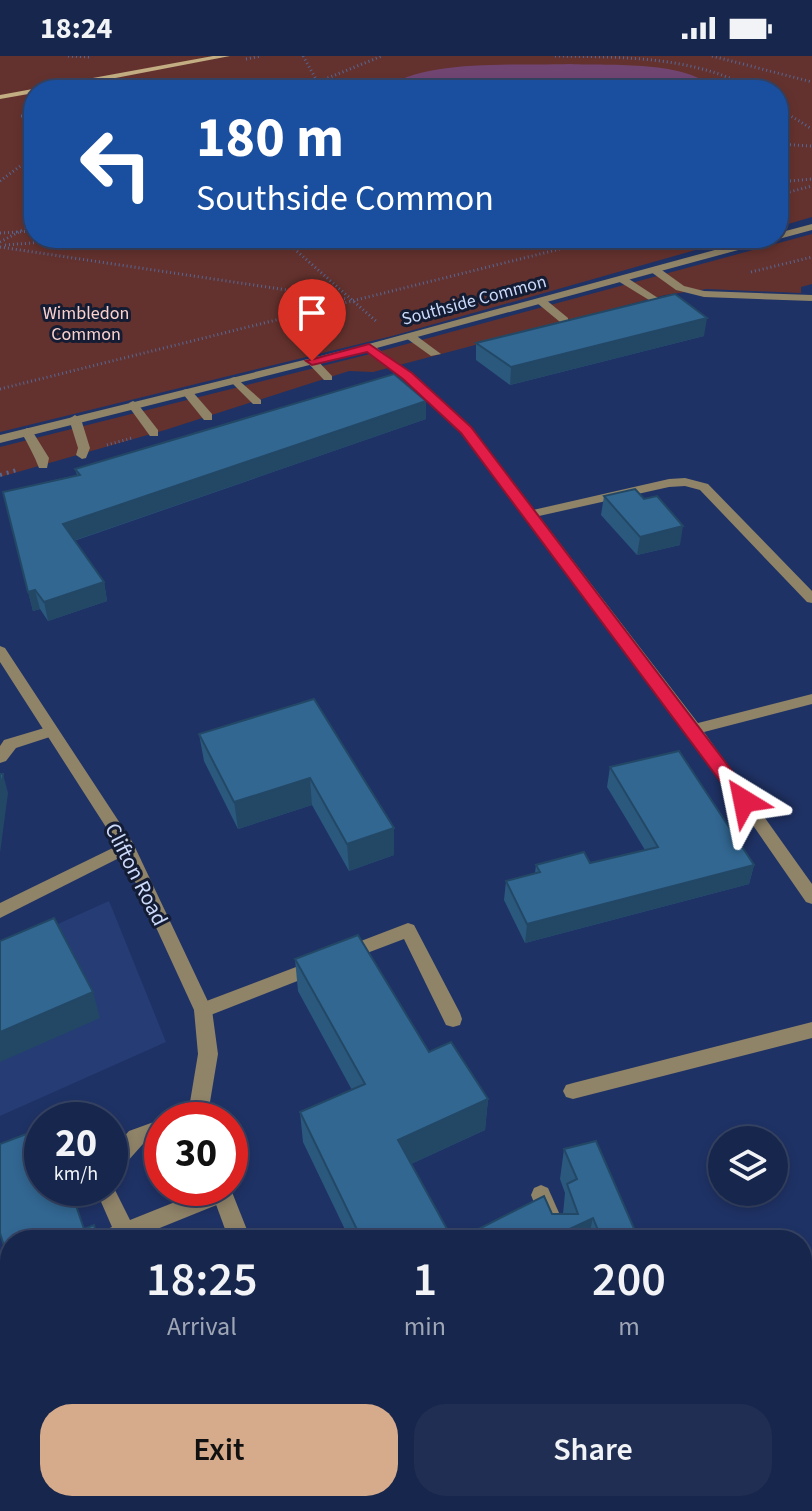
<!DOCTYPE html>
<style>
:root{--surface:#17264c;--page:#202e53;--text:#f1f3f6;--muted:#9ea5b5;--line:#364364;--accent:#d6ab8b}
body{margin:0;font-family:"Source Sans 3",sans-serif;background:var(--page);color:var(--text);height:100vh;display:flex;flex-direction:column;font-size:30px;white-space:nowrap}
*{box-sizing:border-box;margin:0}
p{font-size:26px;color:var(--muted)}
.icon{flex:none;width:44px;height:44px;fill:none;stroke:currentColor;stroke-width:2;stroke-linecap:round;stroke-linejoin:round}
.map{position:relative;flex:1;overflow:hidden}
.details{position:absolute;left:0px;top:1174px;width:812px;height:282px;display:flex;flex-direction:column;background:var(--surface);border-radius:32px 32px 0 0;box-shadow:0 4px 12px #0003,0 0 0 2px var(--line)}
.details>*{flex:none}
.top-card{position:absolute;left:24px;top:24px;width:764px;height:168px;border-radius:32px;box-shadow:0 4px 12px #0003,0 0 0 2px var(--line);background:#1a4fa0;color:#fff;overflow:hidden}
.buttons{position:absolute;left:708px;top:1070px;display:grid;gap:16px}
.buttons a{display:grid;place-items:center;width:80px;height:80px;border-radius:50%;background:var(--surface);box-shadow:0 4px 12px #0003,0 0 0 2px var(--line);font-size:40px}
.speed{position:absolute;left:24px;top:1046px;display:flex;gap:16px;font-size:40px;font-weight:700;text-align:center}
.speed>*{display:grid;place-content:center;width:104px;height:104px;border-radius:50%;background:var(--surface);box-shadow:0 4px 12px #0003,0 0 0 2px var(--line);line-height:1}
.speed small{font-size:20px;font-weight:400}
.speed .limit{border:12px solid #d22;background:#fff;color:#111}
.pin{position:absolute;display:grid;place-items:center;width:68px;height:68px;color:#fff;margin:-82px -34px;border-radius:50% 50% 50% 0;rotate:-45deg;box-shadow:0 0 8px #0007}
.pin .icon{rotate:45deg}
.me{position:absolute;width:88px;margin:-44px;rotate:325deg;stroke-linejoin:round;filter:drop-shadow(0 0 6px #0008)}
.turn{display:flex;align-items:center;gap:28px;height:168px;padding:0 40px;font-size:36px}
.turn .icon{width:104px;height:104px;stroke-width:2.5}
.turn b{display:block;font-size:56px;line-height:68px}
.eta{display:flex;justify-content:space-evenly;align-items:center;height:136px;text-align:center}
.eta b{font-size:48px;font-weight:600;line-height:56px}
.primary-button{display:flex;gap:16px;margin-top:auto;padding:16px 40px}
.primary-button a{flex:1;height:92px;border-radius:32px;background:var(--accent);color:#111;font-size:32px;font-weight:600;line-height:92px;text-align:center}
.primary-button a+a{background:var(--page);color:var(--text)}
.status{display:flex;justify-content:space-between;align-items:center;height:56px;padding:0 40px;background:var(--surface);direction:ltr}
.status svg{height:22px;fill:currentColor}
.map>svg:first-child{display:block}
.built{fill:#253c75}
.green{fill:#64322e}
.water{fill:#714572}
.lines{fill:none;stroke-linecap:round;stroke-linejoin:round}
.path-far1{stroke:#556794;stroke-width:3;stroke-dasharray:1 3;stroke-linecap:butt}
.path{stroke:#556794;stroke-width:4;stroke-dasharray:2 5;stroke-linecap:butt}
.service{fill:#8f8368;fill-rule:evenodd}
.minor{fill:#8f8368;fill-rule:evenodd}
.tertiary{fill:#8f8368;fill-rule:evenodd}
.secondary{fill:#c2ae82;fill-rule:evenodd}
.wall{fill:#2b597e}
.shaded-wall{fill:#234866}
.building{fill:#326792;stroke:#234866;stroke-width:2}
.route{fill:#e11d48;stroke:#92132f;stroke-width:2}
.labels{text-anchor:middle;stroke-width:6;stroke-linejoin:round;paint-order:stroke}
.far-street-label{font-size:18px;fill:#ccdafa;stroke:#131c33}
.far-park-label{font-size:18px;fill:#fbd1cd;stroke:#131c33}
.street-label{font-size:22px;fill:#ccdafa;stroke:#131c33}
</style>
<div class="status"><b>18:24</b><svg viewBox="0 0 49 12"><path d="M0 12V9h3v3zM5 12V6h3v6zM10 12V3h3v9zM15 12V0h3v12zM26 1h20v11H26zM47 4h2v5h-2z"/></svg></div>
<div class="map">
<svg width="812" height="1455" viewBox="0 0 812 1455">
<rect width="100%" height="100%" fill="#1f3265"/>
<!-- built -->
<polygon class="built" points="109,845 166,986 0,1060 0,894"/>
<!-- green -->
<g class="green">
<polygon points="0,0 812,0 812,161 778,171 778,34 34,34 34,182 738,182 392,280 0,376"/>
<polygon points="812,178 812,228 801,231 801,237 707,233 665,239 373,316 349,315 165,374 0,421 0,391 370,298"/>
</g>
<!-- water -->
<path class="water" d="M 570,8 C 610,10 688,4 716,34 L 386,34 C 416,2 526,10 570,8 Z"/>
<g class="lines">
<!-- path-far1 -->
<g class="path-far1">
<polyline points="68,0 91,1"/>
<polyline points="303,0 322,34"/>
<path d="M 555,0 C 623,1 694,0 755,34"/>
<polyline points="712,0 812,26"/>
<polyline points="246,3 261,0"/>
<polyline points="181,30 212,34"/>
<polyline points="298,34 382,0"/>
<polyline points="778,52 812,73"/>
<polyline points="21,60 34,61"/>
<polyline points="778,88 812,90"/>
<polyline points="0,125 34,100"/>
<polyline points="778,126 812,123"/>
<polyline points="778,139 812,130"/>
<polyline points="0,177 34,175"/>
<polyline points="282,182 377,266"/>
<polyline points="0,186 34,168"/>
<polyline points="5,189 96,182"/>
<polyline points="0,191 347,243"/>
<polyline points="751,216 812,201"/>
<polyline points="0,333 604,182"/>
<polyline points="107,389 132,382"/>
</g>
<!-- path -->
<polyline class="path" points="0,419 20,413"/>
<!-- service -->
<g class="service">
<polygon points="618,221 626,221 658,242 649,244 618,225"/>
<polygon points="537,243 545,243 568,262 568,266 560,266 537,247"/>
<polygon points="406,278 414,278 441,298 431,300 406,282"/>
<polygon points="308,303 316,303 332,320 332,324 324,324 308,307"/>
<polygon points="235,321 261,344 261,348 253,348 231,326 231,322"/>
<polygon points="187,333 191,334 212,358 212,364 204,364 183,338 183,334"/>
<polygon points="133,345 137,347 158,374 158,380 150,380 129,351 129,347"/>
<polygon points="75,359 81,363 90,392 86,402 82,403 76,399 78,392 69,363"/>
<path d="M 27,372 L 31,373 L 49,402 L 47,412 L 39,412 C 34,399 28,388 21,376 Z"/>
<polygon points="51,670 56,671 59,675 56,679 16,692 6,705 0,707 0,690 4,684"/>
<polygon points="127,785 133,787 135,791 133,795 0,862 0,847"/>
<polygon points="408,867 414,869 460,957 462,963 460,969 453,971 446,969 404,883 346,905 340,903 337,898 340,893"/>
<polygon points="317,903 323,905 326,910 323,915 203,962 196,959 194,954 196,949"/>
<polygon points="812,966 812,982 573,1043 566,1041 563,1035 566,1029 573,1027"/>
<polygon points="162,1063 164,1064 162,1064 162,1081 143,1088 117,1117 110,1119 110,1096 129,1075"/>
<polygon points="110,1124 130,1164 210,1132 230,1132 232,1137 229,1144 130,1184 94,1184 98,1177 112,1171 95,1132 110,1132"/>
<polygon points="541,1129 548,1132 571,1184 549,1184 531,1139 534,1132"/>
</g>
<!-- minor -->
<g class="minor">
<polygon points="651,212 659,212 684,230 704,235 812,239 812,245 704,241 676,234 651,216"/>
<polygon points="365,289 373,289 411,318 470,371 533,454 669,423 685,422 708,428 812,535 812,547 807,546 700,434 685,430 669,431 539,460 698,667 812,638 812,648 704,676 812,828 812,848 806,846 689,677 462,377 403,322 365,293"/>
<polygon points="0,590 5,592 133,787 212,954 218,998 207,1064 187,1064 198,998 194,954 120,793 0,606"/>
<polygon points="210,1132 230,1131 251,1184 229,1184"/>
<polygon points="337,1446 361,1446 365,1455 341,1455"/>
</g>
<!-- tertiary -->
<polygon class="tertiary" points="812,168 812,174 373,293 0,387 0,379 365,289 759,182 778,182 778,177"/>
<!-- secondary -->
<polygon class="secondary" points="213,0 230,0 53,34 34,34 34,37 0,43 0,39"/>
</g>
<!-- wall -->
<g class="wall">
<polygon points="704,280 510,329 476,304 476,287"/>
<polygon points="426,345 426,363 74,485 104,526 107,545 48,565 40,553 33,555 3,436 77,419 75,413"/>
<polygon points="604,440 644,443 680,489 637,499 601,459"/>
<polygon points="314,643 394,772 394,799 349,815 312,749 238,773 204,705 199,678"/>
<polygon points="610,711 754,809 749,828 525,887 504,844 506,825 535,817 536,809 590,807 645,794 607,731"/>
<polygon points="295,903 429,996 488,1043 485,1074 411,1108 453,1184 350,1184 303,1086 300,1056 352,1034 298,935"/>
<polygon points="564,1093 639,1184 457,1184 552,1158 563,1158 565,1137 560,1123"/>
<polygon points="475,1446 629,1446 634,1455 479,1455"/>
</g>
<!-- shaded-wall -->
<g class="shaded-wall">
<polygon points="707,262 704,280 510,329 511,311"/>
<polygon points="426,345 426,363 67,487 63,468"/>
<polygon points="683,470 680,489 637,499 640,481"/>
<polygon points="104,526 107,545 48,565 44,546"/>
<polygon points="35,534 40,553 33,555 28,536"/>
<polygon points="3,718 8,737 0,797 0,736"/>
<polygon points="310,722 312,749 238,773 234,746"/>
<polygon points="394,772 394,799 349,815 347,788"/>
<polygon points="754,809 749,828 525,887 527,868"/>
<polygon points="93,936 100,962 0,1006 0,976"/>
<polygon points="488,1043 485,1074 398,1114 398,1084"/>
<polygon points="593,1162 588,1184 546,1184"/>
<polygon points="10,1293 10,1322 0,1303 0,1297"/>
</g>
<!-- building -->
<g class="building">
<polygon points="675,238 707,262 511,311 476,287"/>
<polygon points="394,318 426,345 63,468 104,526 44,546 35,534 28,536 3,436 80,419 75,413"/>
<polygon points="635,433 644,443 657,440 683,470 640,481 604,440"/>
<polygon points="314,643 394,772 347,788 310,722 234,746 199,678"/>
<polygon points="679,695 754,809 527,868 506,825 540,816 536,809 584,796 590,807 658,791 610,711"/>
<polygon points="0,718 3,718 0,736"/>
<polygon points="54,862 93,936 0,976 0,885"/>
<polygon points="358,879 429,996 451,986 488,1043 398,1084 453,1184 362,1184 300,1056 365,1028 295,903"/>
<polygon points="42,1072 42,1132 70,1132 84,1173 94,1169 98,1184 10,1184 10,1293 0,1297 0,1206 8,1203 0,1177 0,1088"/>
<polygon points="596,1085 639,1184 602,1184 593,1162 546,1184 457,1184 544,1140 552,1158 578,1158 567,1128 577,1123 564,1093"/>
<polygon points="54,1446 173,1446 176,1455 56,1455"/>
<polygon points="486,1446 629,1446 634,1455 491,1455"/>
</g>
<!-- route -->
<polygon class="route" points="369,288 412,317 471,371 751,740 751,749 738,749 461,377 403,323 367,296 312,309 306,305"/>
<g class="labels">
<!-- far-street labels -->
<g class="far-street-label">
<text transform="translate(474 244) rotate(-15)" y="6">Southside Common</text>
</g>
<!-- far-park labels -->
<g class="far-park-label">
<text x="86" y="263">Wimbledon<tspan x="86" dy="21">Common</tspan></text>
</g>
<!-- street labels -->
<g class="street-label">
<text transform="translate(137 818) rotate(63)" y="8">Clifton Road</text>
</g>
</g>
</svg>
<div class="buttons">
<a><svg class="icon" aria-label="layers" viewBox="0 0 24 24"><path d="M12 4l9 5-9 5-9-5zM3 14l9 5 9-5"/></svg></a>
</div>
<div class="speed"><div>20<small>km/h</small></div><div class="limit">30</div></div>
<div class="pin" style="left:312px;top:305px;background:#d93025"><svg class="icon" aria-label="arrive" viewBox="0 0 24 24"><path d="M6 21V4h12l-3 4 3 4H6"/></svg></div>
<svg class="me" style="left:744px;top:745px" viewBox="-20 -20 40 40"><path d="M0-17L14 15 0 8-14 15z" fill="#e11d48" stroke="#fff" stroke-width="4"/></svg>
<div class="top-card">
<div class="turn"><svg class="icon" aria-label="left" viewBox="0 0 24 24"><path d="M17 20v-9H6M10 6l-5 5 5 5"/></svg><div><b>180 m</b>Southside Common</div></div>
</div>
<section class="details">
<div class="eta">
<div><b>18:25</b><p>Arrival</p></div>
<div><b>1</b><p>min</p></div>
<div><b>200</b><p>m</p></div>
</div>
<div class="primary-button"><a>Exit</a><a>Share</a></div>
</section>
</div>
